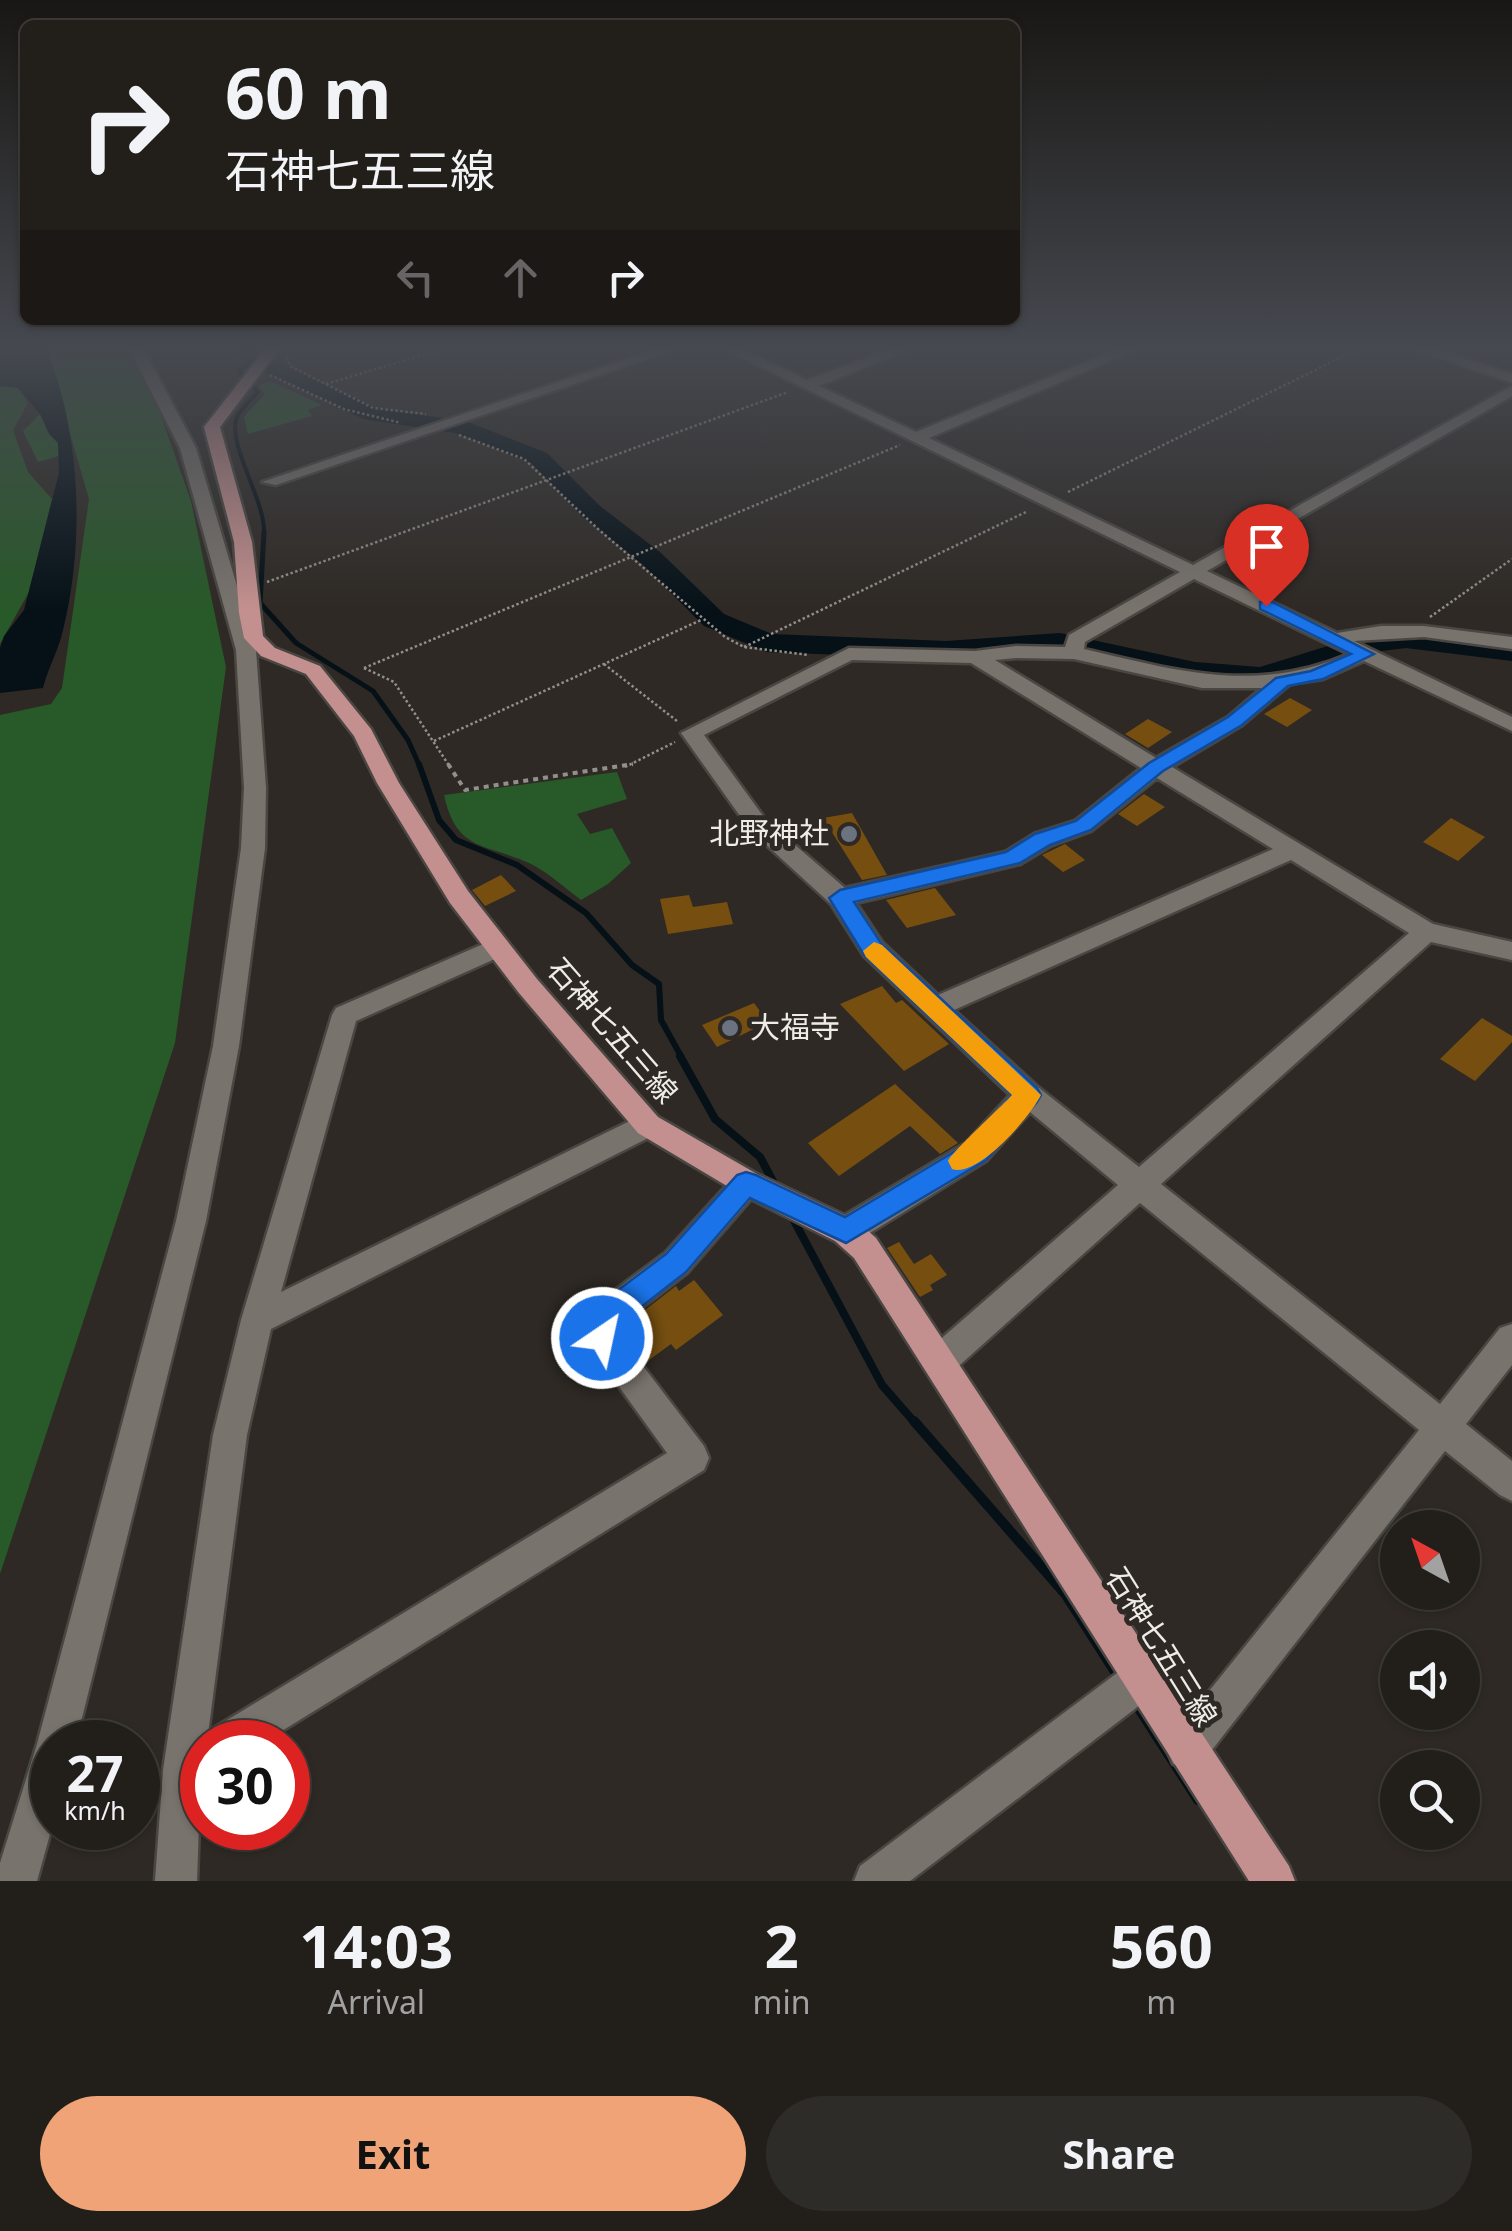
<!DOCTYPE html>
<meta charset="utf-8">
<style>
:root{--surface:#221f1b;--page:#2e2c28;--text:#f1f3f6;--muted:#a2a2a3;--line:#3f3d3a;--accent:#efa377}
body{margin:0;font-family:"Noto Sans","Noto Sans JP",sans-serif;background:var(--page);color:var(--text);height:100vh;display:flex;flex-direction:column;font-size:38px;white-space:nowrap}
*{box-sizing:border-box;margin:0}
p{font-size:32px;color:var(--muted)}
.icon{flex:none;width:55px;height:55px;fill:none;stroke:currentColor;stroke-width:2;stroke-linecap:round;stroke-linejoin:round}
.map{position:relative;height:1881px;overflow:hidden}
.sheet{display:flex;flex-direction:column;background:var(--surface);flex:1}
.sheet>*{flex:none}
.guide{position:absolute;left:20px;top:20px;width:1000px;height:305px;border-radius:15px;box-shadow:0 2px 8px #0004,0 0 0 2px var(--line);background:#221f1b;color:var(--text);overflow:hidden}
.needle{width:65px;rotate:320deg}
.fabs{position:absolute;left:1380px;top:1510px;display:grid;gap:20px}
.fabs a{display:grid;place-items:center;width:100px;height:100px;border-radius:50%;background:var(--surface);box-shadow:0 2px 8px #0004,0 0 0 2px var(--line);font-size:50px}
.speed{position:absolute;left:30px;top:1720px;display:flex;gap:20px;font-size:50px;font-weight:700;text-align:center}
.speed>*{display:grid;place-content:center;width:130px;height:130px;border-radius:50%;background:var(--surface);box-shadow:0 2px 8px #0004,0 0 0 2px var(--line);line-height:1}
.speed small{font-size:25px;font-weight:400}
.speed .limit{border:15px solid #d22;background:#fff;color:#111}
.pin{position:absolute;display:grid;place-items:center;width:85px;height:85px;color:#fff;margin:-102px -42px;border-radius:50% 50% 50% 0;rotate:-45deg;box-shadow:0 0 10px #0007}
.pin .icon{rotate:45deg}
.me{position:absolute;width:110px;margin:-55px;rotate:34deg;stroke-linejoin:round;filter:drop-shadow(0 0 8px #0008)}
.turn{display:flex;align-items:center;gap:35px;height:210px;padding:0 40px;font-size:45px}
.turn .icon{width:130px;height:130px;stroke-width:2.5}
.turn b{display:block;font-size:70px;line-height:85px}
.lanes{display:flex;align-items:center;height:95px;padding:0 40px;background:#0003;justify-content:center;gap:50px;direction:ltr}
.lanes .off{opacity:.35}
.eta{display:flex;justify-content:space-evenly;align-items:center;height:170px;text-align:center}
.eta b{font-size:60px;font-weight:700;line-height:70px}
.primary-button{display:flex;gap:20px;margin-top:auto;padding:20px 40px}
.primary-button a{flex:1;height:115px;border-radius:60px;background:var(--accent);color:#111;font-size:40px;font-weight:700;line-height:115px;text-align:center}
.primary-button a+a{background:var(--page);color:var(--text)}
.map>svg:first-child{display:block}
.green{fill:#285929}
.water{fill:#051017}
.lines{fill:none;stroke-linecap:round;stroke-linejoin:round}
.stream-far4{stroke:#051017;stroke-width:4}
.stream-far3{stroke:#051017;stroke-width:5}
.stream-far2{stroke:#051017;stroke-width:6}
.stream-far1{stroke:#051017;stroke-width:8}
.stream{stroke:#051017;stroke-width:10}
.river{fill:#051017;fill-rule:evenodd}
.building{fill:#764f10}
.minor-casing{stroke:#4a4642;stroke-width:5}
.major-casing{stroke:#4a4642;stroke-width:5}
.path-far1{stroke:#938f8a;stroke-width:2.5;stroke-dasharray:2.5 2.5;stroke-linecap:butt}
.path{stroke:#938f8a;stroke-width:4;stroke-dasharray:5 5;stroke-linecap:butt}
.minor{fill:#79736d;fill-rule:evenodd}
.major{fill:#c4908f;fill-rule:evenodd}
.route{fill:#1a73e8;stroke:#114b97;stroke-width:2.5}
.slow{fill:#f59e0b}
.worship-dot{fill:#6b7280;stroke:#2e2924;stroke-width:4}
.labels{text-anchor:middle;stroke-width:10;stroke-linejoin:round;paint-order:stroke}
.poi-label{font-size:30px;fill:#efece8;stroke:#2e2924;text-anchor:end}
.street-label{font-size:30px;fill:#efece8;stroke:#2e2924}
</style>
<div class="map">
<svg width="1512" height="1881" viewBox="0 0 1512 1881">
<rect width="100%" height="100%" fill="#2e2924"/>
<!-- green -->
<g class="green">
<polygon points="45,348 125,348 161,416 191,501 226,667 175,1043 0,1574 0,715 51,704 62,688 89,499"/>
<polygon points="270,381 322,405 308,410 312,416 248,434 244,417 265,394 258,386"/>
<polygon points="0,384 18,388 28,403 13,430 28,472 52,499 29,592 0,644"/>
<polygon points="40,414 58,443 59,456 38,462 23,431"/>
<path d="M 617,772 L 627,799 L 577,814 L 590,834 L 612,828 L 631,863 L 608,884 L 581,900 C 565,888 548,872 529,863 C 484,843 456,851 444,795 Z"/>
</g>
<!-- water -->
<path class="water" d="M 0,348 L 46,348 C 81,433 85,541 63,630 C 59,649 48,668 43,688 L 0,693 L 0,648 L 4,636 L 24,610 L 59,473 L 58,443 L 49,434 L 40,414 L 18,388 L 0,386 Z"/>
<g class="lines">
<!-- stream-far4 -->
<path class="stream-far4" d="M 256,360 L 238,371 L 258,392 C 252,399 241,409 237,417 C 226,444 266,500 264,534"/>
<!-- stream-far3 -->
<polyline class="stream-far3" points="264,532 260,603 296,643 373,691 408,740 420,767"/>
<!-- stream-far2 -->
<polyline class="stream-far2" points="419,764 439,820 456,840 517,865 586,913 632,965 659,984 661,1020 682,1058"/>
<!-- stream-far1 -->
<g class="stream-far1">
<polyline points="680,1056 715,1119 760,1157 777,1189"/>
<polyline points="790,1213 882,1385 916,1424"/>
</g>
<!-- stream -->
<g class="stream">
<polyline points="914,1421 1066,1595 1119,1678"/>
<polyline points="1134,1701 1198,1800"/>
</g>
<!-- river -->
<polygon class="river" points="233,348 255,348 263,356 376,408 468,422 547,453 600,506 661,553 724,614 772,634 946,641 1060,633 1195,662 1260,667 1350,639 1406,630 1512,643 1512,661 1406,648 1365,653 1314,672 1260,685 1195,680 1060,651 946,659 767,652 704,626 643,565 582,516 531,463 455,433 363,419 249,364"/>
</g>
<!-- building -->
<g class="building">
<polygon points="1290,698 1312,710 1287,727 1264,714"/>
<polygon points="1148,719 1172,732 1148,748 1125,734"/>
<polygon points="1144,794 1165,807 1137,826 1118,814"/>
<polygon points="852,813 887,875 862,880 823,818"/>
<polygon points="1451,818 1485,837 1458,861 1423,842"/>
<polygon points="1065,844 1085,860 1063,872 1042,855"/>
<polygon points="501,875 516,891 485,906 472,890"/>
<polygon points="935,888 956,915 907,928 886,900"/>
<polygon points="689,895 693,907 727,902 733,924 668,934 660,899"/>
<polygon points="882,986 896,1003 902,1000 949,1044 904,1071 840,1004"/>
<polygon points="754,1003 768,1022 717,1047 702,1025"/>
<polygon points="1482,1018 1512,1036 1512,1042 1475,1081 1440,1059"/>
<polygon points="895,1084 958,1143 940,1154 910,1126 839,1176 808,1143"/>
<polygon points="899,1242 914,1264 931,1254 947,1275 930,1285 933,1290 920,1297 887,1248"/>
<polygon points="694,1280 723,1315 676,1350 671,1344 645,1363 622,1332 623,1327 676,1286 679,1291"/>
</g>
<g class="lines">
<!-- minor casing -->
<g class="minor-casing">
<g id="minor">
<polygon points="129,348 143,348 196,448 256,650 266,788 265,848 239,1046 206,1221 76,1742 52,1742 52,1827 37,1881 0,1881 0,1863 37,1744 176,1221 213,1046 241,848 244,788 236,650 180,448"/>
<polygon points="659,348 680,348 276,485 262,482"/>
<path d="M 722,348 L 740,348 L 807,380 L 893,348 L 913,348 L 819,386 L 916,432 L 1121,348 L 1140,348 L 929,438 L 1193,565 L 1512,386 L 1512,396 L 1207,571 L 1337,633 L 1381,626 L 1424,626 L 1512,637 L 1512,649 L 1424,637 L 1354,641 L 1512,717 L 1512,731 L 1364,661 L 1323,679 L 1290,684 L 1242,725 L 1172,767 L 1433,924 L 1512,942 L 1512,960 L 1431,942 L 1161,1184 L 1440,1404 L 1500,1328 L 1512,1324 L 1512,1365 L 1466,1424 L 1512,1461 L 1512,1501 L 1500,1495 L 1445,1451 L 1201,1764 L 1187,1770 L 1173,1764 L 1167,1750 L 1173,1736 L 1419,1430 L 1140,1203 L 952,1372 L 940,1377 L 928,1372 L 924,1361 L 928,1350 L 1118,1185 L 1030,1112 L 986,1161 L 857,1241 L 846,1245 L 835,1241 L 831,1231 L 835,1221 L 966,1143 L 1010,1095 L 864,956 L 831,904 L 750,830 L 681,733 L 849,648 L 975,651 L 1016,646 L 1065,647 L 1069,635 L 1180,572 ZM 1194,579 L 1349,654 C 1255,694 1179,671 1084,649 L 1085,642 ZM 1016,658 L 1074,659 L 1202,688 L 1262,688 L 1228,717 L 1156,758 L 995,660 ZM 852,660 L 971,663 L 1141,768 L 1075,821 L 1034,834 L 1005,852 L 845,888 L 766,820 L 704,735 ZM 1157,778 L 1273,849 L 938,995 L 882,942 L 856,903 L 1020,864 L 1050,846 L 1091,831 ZM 1291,860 L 1409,933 L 1139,1167 L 1038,1087 L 954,1010 Z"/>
<polygon points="1411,348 1432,348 1512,374 1512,383"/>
<polygon points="497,938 506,940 510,947 506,954 356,1021 281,1292 638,1117 648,1113 658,1117 662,1125 658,1133 271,1329 247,1435 207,1742 202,1742 197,1881 155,1881 163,1770 213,1435 241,1320 332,1015 336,1008"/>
<path d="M 747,1170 L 757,1174 L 762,1183 L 757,1192 L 687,1273 L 619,1325 L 618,1333 L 704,1446 L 709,1458 L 704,1470 L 264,1742 L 208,1742 L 214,1728 L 667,1453 L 591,1348 C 584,1334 585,1322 592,1307 L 665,1253 L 737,1174 Z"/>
<polygon points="1143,1659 1157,1664 1162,1678 1157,1692 910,1881 854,1881 860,1866 1129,1664"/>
</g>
</g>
<!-- major casing -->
<g class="major-casing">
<polygon id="major" points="266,348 280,348 220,427 252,542 263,636 275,648 320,666 371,729 399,783 468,891 537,979 658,1117 757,1174 857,1221 876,1238 1289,1866 1295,1881 1249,1881 854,1258 835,1241 737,1192 638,1133 519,993 450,903 377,783 354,736 306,674 261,656 244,638 239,613 234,542 204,427"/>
</g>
<!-- path-far1 -->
<g class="path-far1">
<polyline points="287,357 290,366 373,408 426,414"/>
<polyline points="270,375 344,409 401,423"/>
<polyline points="326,384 447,348"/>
<polyline points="459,435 524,459 598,529 725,637 744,647 809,655"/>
<polyline points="1068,492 1360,348"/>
<polyline points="267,582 788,392"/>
<polyline points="1430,617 1512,559"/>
<polyline points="744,647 1028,511"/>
<polyline points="604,664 677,721"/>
<polyline points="364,668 900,445"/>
<polyline points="364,668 394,682 450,767"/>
<polyline points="434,741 701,620"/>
<polyline points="625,767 675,742"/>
</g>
<!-- path -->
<polyline class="path" points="448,764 465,790 633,764"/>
<!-- minor -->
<use href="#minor" class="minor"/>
<!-- major -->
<use href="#major" class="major"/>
</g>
<!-- sky -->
<linearGradient id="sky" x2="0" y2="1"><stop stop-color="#191714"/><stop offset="0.57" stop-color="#464950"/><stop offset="1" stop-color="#464950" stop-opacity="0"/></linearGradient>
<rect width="1512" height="611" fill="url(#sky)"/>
<!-- route -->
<polygon class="route" points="1260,602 1272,602 1374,654 1323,679 1288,686 1242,725 1163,771 1091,830 1050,845 1020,863 854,902 881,943 1037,1088 1041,1095 1037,1102 986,1160 846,1243 750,1198 686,1272 618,1325 612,1347 602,1352 592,1347 587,1338 593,1309 666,1254 737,1175 746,1172 756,1175 845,1217 967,1144 1012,1095 864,955 829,898 840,890 1006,852 1035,834 1076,821 1149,763 1228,717 1276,678 1311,671 1351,654 1260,609"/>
<!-- slow -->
<path class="slow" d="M 874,942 L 882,945 L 1041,1095 C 1030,1117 978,1178 952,1169 L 948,1161 C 952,1152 1000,1108 1012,1095 L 866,957 L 863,951 Z"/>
<!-- markers -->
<g class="worship-dot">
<circle cx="849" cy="834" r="10"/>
<circle cx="730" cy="1028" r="10"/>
</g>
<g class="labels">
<!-- poi labels -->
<g class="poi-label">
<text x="829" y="844">北野神社</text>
<text x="750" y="1038" text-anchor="start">大福寺</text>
</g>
<!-- street labels -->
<g class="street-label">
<text transform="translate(612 1031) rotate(49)" y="10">石神七五三線</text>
<text transform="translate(1161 1647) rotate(58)" y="10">石神七五三線</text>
</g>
</g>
</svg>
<div class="fabs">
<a><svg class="needle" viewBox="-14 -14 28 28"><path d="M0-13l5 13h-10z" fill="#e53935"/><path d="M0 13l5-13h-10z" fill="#a2a2a3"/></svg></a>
<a><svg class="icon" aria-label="sound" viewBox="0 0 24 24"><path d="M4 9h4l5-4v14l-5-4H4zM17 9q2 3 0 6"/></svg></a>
<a><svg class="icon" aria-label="search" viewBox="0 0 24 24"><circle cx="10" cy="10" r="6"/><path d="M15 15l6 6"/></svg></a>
</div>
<div class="speed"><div>27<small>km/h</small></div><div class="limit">30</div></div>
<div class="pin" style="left:1266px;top:606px;background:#d93025"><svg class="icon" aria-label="arrive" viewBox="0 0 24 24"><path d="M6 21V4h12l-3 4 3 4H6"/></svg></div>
<svg class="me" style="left:602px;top:1338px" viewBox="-20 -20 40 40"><circle r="17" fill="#1a73e8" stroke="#fff" stroke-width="3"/><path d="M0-11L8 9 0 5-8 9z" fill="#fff"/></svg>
<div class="guide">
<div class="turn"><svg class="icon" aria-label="right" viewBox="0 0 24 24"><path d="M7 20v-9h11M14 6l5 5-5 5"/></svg><div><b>60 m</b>石神七五三線</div></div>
<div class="lanes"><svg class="icon off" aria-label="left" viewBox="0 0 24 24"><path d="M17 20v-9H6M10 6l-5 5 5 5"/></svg><svg class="icon off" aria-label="ahead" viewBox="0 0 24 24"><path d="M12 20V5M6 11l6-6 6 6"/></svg><svg class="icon" aria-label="right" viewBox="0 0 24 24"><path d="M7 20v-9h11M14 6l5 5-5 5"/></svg></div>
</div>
</div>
<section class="sheet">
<div class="eta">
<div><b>14:03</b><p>Arrival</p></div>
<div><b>2</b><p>min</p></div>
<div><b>560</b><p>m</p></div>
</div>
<div class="primary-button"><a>Exit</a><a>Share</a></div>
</section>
